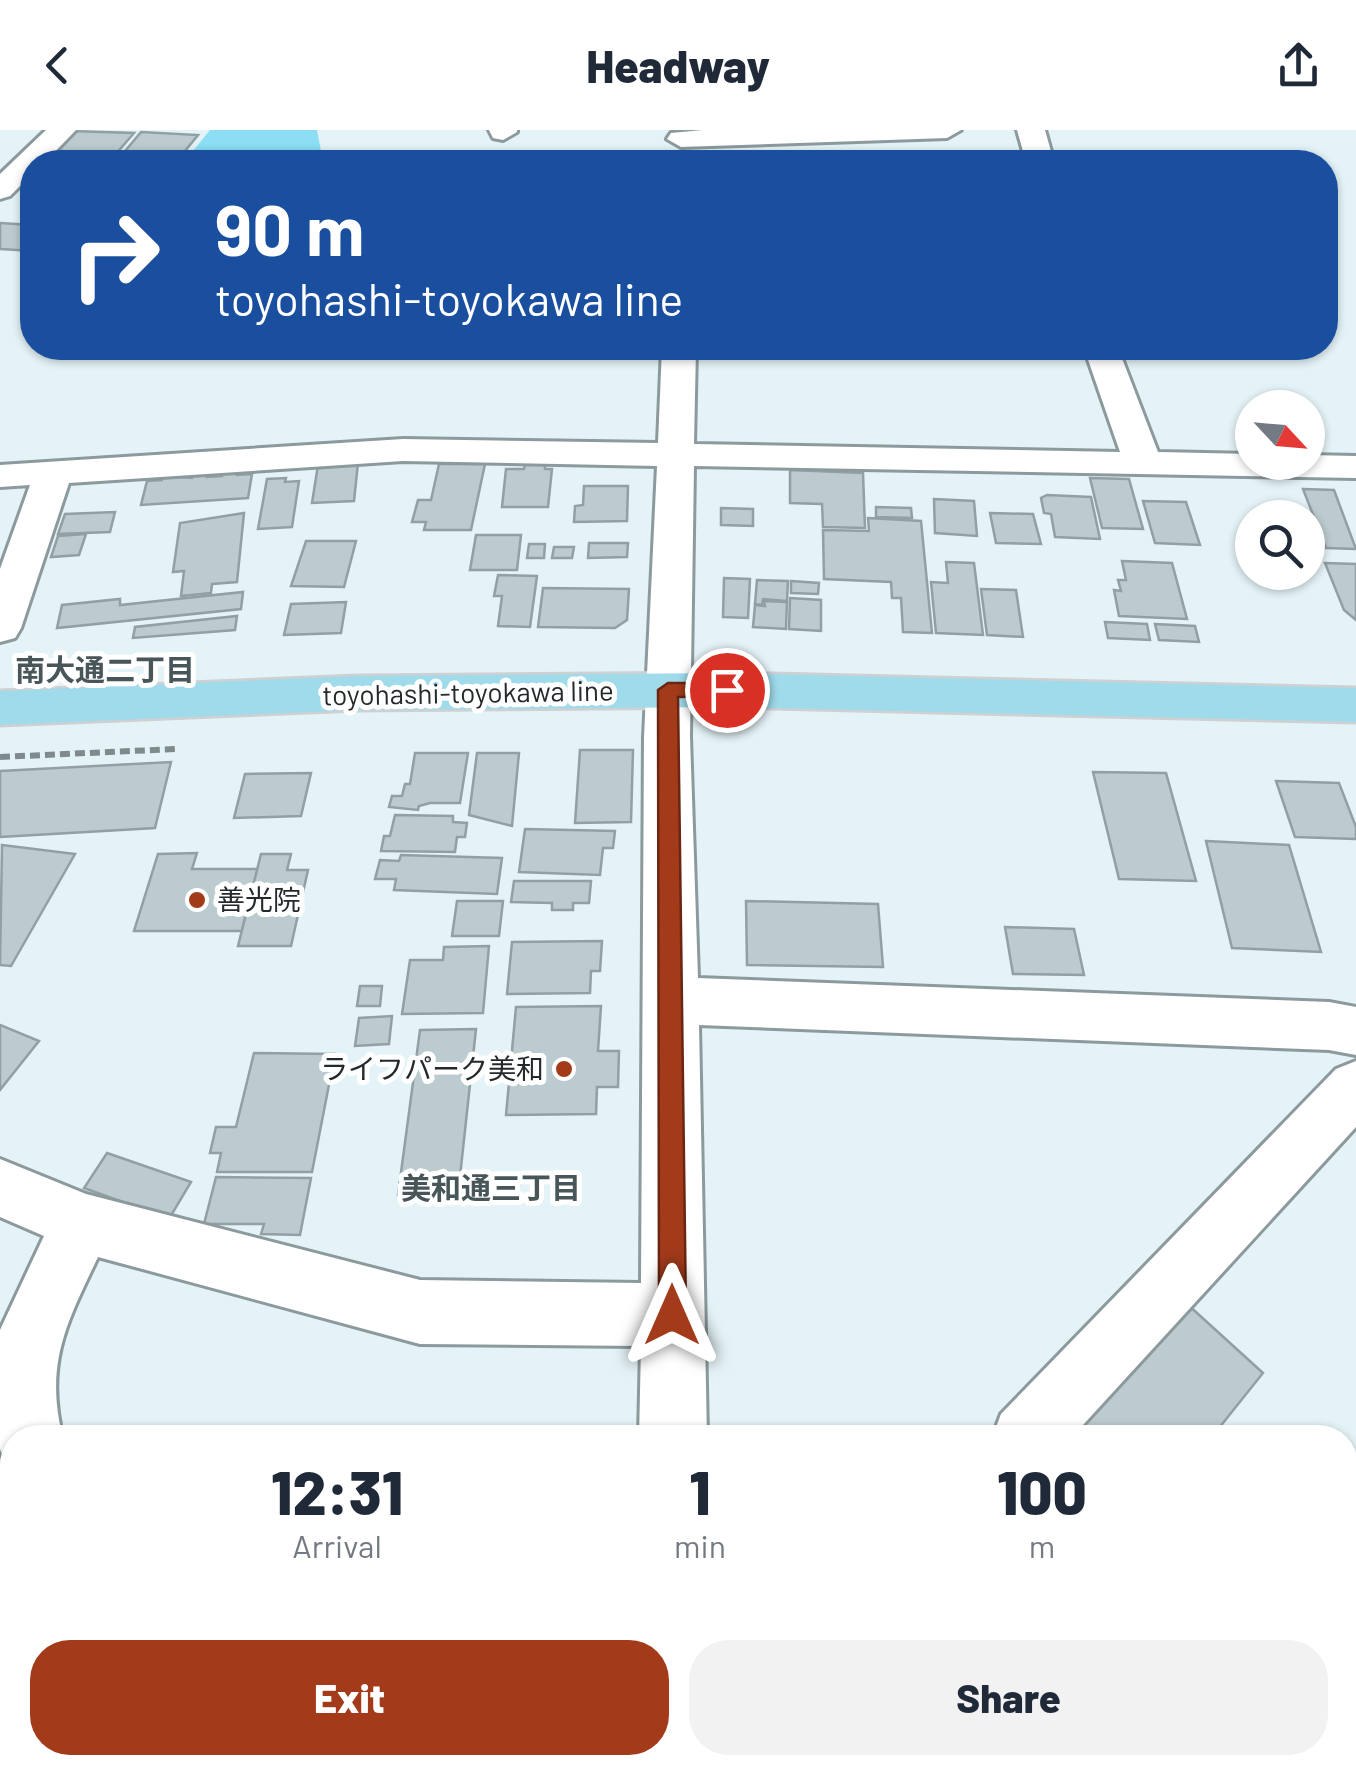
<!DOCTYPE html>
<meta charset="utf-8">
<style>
:root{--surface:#fff;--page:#f2f2f3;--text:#1f2937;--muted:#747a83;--accent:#a33b1b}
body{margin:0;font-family:Barlow,"Noto Sans JP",sans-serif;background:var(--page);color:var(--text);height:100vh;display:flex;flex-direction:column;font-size:38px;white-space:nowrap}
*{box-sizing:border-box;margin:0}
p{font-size:32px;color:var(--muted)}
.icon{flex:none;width:55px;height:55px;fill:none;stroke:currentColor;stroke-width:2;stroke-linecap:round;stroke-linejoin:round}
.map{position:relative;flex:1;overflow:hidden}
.side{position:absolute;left:0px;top:1295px;width:1358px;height:350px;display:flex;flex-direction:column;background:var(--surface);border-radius:40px 40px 0 0;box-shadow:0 2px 8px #0004}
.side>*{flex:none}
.top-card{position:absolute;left:20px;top:20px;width:1318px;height:210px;border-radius:40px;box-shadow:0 2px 8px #0004;background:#1a4fa0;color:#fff;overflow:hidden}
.needle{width:65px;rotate:116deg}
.buttons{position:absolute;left:1235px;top:260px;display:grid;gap:20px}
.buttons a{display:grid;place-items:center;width:90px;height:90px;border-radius:50%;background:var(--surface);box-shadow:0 2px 8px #0004;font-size:50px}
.pin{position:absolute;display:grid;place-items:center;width:85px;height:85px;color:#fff;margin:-42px;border:5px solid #fff;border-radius:50%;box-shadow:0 2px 10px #0007}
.me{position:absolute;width:110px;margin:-55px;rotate:0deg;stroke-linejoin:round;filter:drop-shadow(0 0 8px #0008)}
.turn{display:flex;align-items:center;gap:35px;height:210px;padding:0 30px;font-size:45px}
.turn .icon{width:130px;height:130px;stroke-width:2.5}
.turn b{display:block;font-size:70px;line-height:85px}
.eta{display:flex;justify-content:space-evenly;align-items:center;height:170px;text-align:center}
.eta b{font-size:60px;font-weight:800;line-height:70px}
.button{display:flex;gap:20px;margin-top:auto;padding:20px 30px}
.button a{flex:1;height:115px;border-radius:40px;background:var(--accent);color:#fff;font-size:40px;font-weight:800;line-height:115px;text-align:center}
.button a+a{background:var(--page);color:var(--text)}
header{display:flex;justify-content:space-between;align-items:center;height:130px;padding:0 30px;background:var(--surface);font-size:45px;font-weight:800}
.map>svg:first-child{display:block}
.green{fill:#8bdef4}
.building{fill:#bccbcf;stroke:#91a0a4;stroke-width:2.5}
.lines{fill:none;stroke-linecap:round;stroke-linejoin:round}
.minor-casing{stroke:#8c9a9e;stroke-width:6}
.major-casing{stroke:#cfd0d1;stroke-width:5}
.path{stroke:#808a8d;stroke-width:6;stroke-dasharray:10 5;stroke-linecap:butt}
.minor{fill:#fff;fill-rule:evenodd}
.major{fill:#9fdbeb;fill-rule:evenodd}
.route{fill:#a33b1b;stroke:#6a2612;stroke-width:2.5}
.poi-dot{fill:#a33b1b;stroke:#fff;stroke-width:4}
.labels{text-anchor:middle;stroke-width:10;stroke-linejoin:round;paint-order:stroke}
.street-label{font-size:28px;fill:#242a2c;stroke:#fff}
.poi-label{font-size:28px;fill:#242a2c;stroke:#fff;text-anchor:start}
.neighbourhood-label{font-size:30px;font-weight:bold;fill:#485559;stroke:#fff}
</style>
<header><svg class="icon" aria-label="back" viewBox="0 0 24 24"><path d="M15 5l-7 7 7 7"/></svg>Headway<svg class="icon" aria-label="share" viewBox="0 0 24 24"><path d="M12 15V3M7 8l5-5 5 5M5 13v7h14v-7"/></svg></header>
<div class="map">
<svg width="1356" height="1645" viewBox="0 0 1356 1645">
<rect width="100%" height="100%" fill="#e4f3f7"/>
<!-- green -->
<polygon class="green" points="210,0 317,0 323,32 184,32"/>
<!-- building -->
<g class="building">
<polygon points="71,1 134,3 115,25 53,22"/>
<polygon points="141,2 198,5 176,32 116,32"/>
<polygon points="0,93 32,95 32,121 0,119"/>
<polygon points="358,333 354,371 312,373 318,335"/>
<polygon points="439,334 485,334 471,400 424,400 426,392 412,392 418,370 431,370"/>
<polygon points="525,334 545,334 545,339 552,339 548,377 502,377 506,339 524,339"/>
<polygon points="238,340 237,345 252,344 248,368 141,375 147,351 162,350 163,346 192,348 193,344 208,343 207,347 222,346 222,342"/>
<polygon points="790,340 863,343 865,398 823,397 822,374 790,373"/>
<polygon points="286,348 285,352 299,351 292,397 258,399 267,349"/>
<polygon points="1090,348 1129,349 1143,399 1102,398"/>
<polygon points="584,356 628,356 627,391 574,392 575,376 583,375"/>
<polygon points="1303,359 1334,360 1356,419 1326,418"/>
<polygon points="1047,365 1091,367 1100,409 1055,407 1051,384 1044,383 1041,368"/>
<polygon points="934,369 974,371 977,406 935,403"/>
<polygon points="1143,371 1186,372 1200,415 1155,413"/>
<polygon points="876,377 911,378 912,388 876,387"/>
<polygon points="721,378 753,379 753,396 721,395"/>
<polygon points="115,382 110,402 58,404 65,384"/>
<polygon points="244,383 237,452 212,454 211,463 181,466 184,441 173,442 180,393"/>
<polygon points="990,383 1033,384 1041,414 996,413"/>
<polygon points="868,388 921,391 932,503 903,502 901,468 892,468 891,452 824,449 823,400 869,401"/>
<polygon points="86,404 79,425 51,427 58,406"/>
<polygon points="476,405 521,405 517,440 470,440"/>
<polygon points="306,411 356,411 344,457 291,456"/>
<polygon points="589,413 628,413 627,427 588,428"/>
<polygon points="529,414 545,414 544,428 527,428"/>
<polygon points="554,417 574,417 572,428 552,428"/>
<polygon points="1122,431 1172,433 1187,489 1119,486 1114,460 1121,461 1118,450 1126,450"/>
<polygon points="946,432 974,433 983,505 936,503 931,452 948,453"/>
<polygon points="1325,433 1356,434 1356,490 1344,480"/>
<polygon points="498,445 537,446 530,497 498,496 502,466 494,466"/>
<polygon points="724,448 750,449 748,488 723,487"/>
<polygon points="757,450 788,451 787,471 763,469 762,475 755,474"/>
<polygon points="791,451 819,453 818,464 791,463"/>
<polygon points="543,458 629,459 627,490 615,498 538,497"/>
<polygon points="981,459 1016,460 1023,507 987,505"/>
<polygon points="243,462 241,479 57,498 62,475 120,469 120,475"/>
<polygon points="790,468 821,470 821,501 789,499"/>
<polygon points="764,471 787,472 786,499 753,497 755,475 765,476"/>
<polygon points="346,472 341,503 284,505 291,474"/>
<polygon points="237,486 235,500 133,508 135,497"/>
<polygon points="1105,492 1147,494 1150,510 1108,508"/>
<polygon points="1155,494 1195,496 1199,512 1159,510"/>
<polygon points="580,620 633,620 631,692 575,693"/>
<polygon points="415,623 468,623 460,673 430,673 419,676 418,680 389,677 392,666 402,666 405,654 410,654"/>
<polygon points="477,623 519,623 512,696 469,685"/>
<polygon points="171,632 155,698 0,707 0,641"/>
<polygon points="1093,642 1166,643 1196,751 1119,749"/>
<polygon points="311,643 301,686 234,688 245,644"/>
<polygon points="1276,651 1339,653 1356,697 1356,709 1295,707"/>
<polygon points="395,685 453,686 453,692 467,693 465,707 457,707 455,722 381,721 384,706 390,706"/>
<polygon points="525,699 615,701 613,718 603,718 600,745 519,742"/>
<polygon points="1206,711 1289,715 1321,822 1232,818"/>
<polygon points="2,715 75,724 11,836 0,835"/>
<polygon points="197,723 192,739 258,739 242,801 134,801 158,724"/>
<polygon points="261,724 291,724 287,740 308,740 291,816 238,816"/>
<polygon points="401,725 502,728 497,764 394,760 396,749 375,749 380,730 399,731"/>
<polygon points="514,751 591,751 589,773 573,773 573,780 552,780 552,773 511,772"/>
<polygon points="457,771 503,771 499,806 452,806"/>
<polygon points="746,771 878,774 883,837 747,835"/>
<polygon points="1005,797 1074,799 1084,845 1013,844"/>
<polygon points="602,811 600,841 591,841 590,863 507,864 512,812"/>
<polygon points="489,816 483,883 402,884 410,830 443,830 444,817"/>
<polygon points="360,856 382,856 380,876 357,876"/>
<polygon points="601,876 598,921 619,921 618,957 597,957 596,984 506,985 516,877"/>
<polygon points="392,886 389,914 355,916 359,888"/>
<polygon points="0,895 39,911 0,960"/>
<polygon points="476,899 458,1065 398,1065 420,900"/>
<polygon points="254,923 335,924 312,1042 217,1042 221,1023 210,1023 216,997 236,997"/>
<polygon points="107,1023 191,1052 169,1089 84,1058"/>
<polygon points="216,1047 311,1048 300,1105 261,1104 264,1094 204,1094"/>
<polygon points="1186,1173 1263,1243 1211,1308 1070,1308"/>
<polygon points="12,1426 12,1632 113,1632 115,1645 0,1645 0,1431"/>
</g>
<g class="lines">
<!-- minor casing -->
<g class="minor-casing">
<g id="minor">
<polygon points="46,0 76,0 45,32 32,32 32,44 10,66 0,69 0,44"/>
<polygon points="489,0 517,0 517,2 503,10 493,8"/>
<polygon points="703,0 961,0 947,8 681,17 667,9 671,3"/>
<polygon points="1017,0 1045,0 1054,32 1026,32"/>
<path d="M 662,218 L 696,218 L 694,314 L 1120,322 L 1084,218 L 1118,218 L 1158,322 L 1252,324 L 1252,332 L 1308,332 L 1308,325 L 1356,326 L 1356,348 L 694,336 L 690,607 L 698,848 L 1329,872 L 1356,877 L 1356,925 L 1329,920 L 699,895 L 707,1308 L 639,1308 L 641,1216 L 420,1214 L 98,1127 C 67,1192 44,1234 63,1308 L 12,1308 L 12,1335 L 5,1332 L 0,1319 L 0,1200 L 44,1106 L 0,1087 L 0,1029 L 86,1064 L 420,1150 L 641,1153 L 644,607 L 657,336 L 403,331 L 69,353 L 21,498 L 15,508 L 0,512 L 0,439 L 30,355 L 0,357 L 0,335 L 403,309 L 658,313 Z"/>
<polygon points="1356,931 1356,997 1071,1308 992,1308 1001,1284 1336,939"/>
<polygon points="1345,1546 1356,1551 1356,1629 1345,1624"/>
<rect x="105" y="1632" width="78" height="13"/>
<polygon points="423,1632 520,1632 515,1645 418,1645"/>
<polygon points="636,1632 714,1632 715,1645 637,1645"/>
<polygon points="917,1632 994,1632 999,1645 921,1645"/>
</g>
</g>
<!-- major casing -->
<g class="major-casing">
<polygon id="major" points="727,543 1356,558 1356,592 727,577 357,580 0,595 0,561 357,546"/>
</g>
<!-- path -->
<polyline class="path" points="0,627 175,619"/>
<!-- minor -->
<use href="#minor" class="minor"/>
<!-- major -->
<use href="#major" class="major"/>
</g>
<!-- route -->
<polygon class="route" points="668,553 727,553 737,560 727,566 678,567 686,1185 682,1195 672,1199 663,1195 659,1185 658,560"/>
<!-- markers -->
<g class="poi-dot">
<circle cx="197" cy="770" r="10"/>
<circle cx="564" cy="939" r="10"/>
</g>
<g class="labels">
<!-- street labels -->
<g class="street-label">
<text transform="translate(468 563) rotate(-1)" y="10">toyohashi-toyokawa line</text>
</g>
<!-- poi labels -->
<g class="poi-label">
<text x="217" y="780">善光院</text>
<text x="544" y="949" text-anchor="end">ライフパーク美和</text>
</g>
<!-- neighbourhood labels -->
<g class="neighbourhood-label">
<text x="105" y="551">南大通二丁目</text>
<text x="491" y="1069">美和通三丁目</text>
</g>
</g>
</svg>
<div class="buttons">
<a><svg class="needle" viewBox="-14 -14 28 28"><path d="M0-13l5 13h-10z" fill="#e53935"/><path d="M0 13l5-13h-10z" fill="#747a83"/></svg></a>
<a><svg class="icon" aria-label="search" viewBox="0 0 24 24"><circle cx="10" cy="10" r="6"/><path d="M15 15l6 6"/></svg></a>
</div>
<div class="pin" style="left:727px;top:560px;background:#d93025"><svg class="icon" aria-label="arrive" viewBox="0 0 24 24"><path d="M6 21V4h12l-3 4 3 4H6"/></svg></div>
<svg class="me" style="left:672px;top:1185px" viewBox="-20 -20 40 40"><path d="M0-17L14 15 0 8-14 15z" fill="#a33b1b" stroke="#fff" stroke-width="4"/></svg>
<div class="top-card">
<div class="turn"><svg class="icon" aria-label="right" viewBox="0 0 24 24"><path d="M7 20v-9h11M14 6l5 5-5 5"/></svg><div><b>90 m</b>toyohashi-toyokawa line</div></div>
</div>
<section class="side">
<div class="eta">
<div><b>12:31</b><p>Arrival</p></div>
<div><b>1</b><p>min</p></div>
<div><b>100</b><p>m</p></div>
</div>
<div class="button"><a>Exit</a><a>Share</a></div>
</section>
</div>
